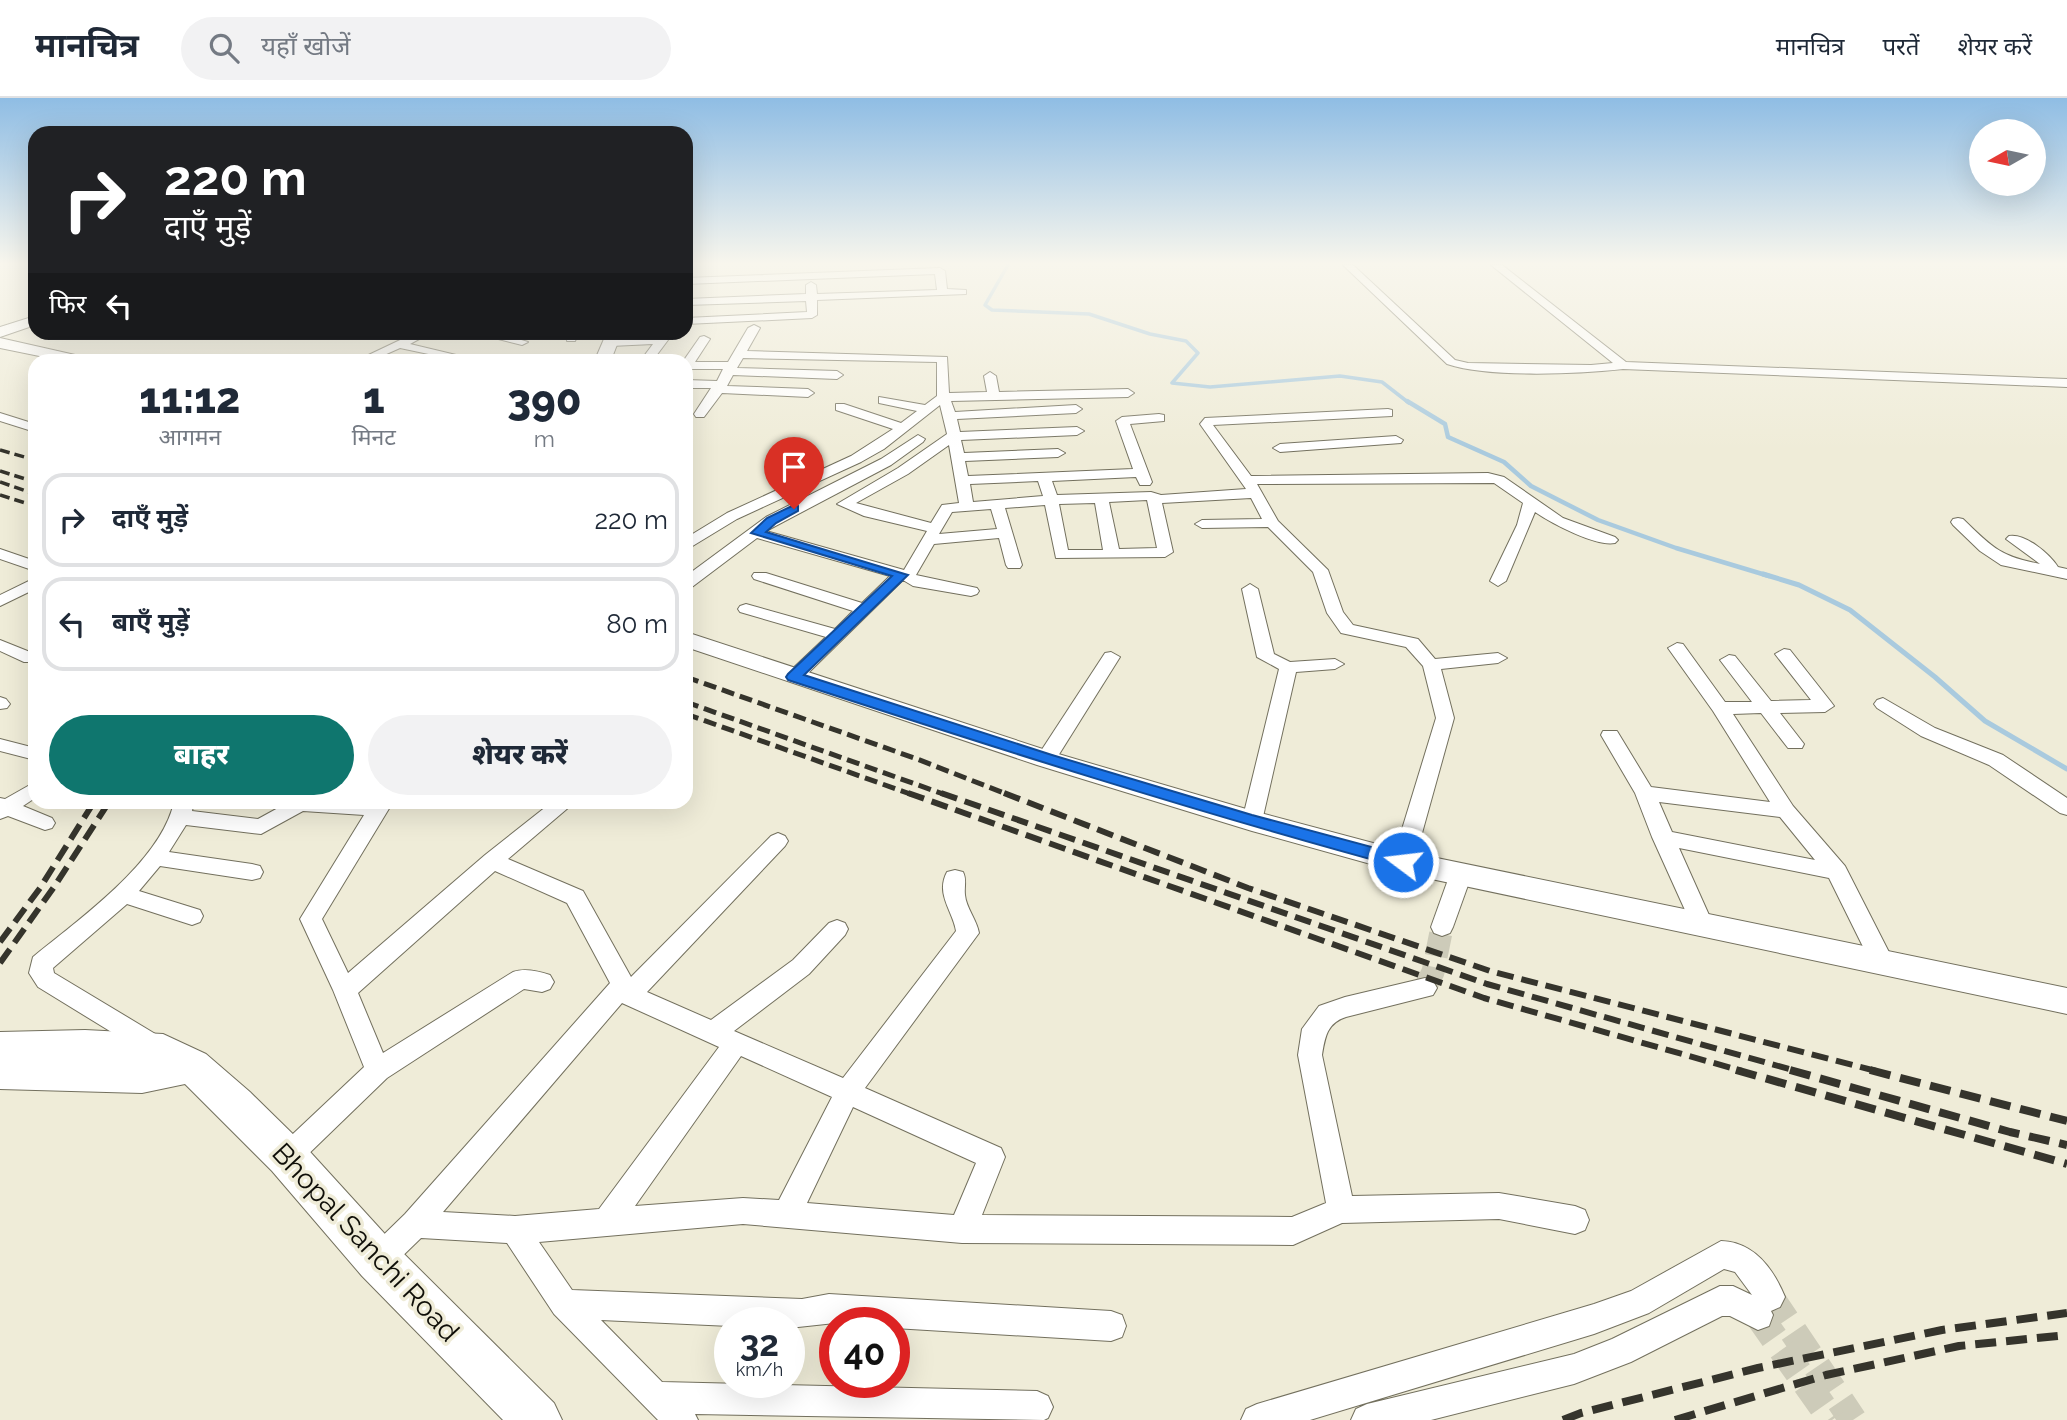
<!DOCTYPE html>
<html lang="hi">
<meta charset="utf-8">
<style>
:root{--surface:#fff;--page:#f2f2f3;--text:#1f2937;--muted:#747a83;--line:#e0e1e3;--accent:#0f766e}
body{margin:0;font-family:Raleway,"Noto Sans Devanagari",sans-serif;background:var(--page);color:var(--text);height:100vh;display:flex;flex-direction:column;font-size:26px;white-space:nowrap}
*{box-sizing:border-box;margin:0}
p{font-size:23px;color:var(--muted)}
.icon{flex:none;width:38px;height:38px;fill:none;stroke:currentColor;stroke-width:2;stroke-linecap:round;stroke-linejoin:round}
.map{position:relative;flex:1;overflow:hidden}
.side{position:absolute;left:28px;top:256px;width:665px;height:455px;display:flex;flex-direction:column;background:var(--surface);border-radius:21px;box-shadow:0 7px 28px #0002}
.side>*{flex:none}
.banner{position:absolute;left:28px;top:28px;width:665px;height:214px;border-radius:21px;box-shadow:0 7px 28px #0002;background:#202124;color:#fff;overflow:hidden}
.needle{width:46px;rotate:261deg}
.buttons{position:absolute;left:1969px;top:21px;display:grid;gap:14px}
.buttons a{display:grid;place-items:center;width:77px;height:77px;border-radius:50%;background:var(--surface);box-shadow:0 7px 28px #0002;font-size:35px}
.speed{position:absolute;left:714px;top:1209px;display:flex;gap:14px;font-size:35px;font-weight:700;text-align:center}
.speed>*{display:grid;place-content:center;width:91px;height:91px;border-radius:50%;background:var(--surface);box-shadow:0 7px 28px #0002;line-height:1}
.speed small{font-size:18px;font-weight:400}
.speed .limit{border:10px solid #d22;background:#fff;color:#111}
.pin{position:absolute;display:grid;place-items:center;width:60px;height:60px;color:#fff;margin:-72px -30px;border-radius:50% 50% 50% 0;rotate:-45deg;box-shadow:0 0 7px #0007}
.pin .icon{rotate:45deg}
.me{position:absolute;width:77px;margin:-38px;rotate:285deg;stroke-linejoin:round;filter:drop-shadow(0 0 5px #0008)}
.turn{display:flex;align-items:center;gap:24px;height:147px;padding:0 21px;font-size:32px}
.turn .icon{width:91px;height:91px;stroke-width:2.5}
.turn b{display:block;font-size:49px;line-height:60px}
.then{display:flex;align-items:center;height:66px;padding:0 21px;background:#0003;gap:14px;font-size:26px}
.eta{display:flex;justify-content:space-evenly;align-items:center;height:119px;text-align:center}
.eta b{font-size:42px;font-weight:800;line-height:49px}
.button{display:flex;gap:14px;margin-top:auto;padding:14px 21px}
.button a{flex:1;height:80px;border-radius:42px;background:var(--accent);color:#fff;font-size:28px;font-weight:800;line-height:80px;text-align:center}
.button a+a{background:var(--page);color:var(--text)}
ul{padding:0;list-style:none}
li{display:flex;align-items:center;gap:21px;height:94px;margin:0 14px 10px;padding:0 7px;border:4px solid var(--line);border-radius:21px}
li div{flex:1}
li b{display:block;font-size:26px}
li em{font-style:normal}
header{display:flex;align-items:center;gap:42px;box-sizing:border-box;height:98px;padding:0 35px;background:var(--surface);border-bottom:2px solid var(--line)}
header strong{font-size:33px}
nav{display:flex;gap:38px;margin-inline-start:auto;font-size:24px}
.search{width:490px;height:63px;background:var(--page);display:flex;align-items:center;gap:18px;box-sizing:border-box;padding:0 24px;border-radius:38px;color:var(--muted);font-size:26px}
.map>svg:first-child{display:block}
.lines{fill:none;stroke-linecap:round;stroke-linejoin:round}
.stream-far2{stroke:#a9cade;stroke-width:3.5}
.stream-far1{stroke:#a9cade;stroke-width:4.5}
.stream{stroke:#a9cade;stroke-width:5}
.street-tunnel-far1{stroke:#cdcbb9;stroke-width:23;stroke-dasharray:23 11;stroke-linecap:butt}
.street-tunnel{stroke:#cdcbb9;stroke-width:28;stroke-dasharray:28 14;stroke-linecap:butt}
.street-casing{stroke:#73705e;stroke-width:2}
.secondary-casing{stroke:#73705e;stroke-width:2}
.primary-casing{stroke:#73705e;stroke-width:2}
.street{fill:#fff;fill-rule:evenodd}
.secondary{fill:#fff;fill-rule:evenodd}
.primary{fill:#fff;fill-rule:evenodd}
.rail-far3{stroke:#35342c;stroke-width:3.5;stroke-dasharray:10 5;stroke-linecap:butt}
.rail-far2{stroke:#35342c;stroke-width:5;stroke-dasharray:13 6;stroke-linecap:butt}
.rail-far1{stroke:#35342c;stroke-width:6;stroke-dasharray:17 8;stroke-linecap:butt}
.rail{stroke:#35342c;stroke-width:8;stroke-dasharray:21 10;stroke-linecap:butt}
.route{fill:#1a73e8;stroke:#114b97;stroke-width:2}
.labels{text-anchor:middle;stroke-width:7;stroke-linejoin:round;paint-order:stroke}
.near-street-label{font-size:28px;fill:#0f0e08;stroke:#efecd8}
</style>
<header>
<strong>मानचित्र</strong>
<div class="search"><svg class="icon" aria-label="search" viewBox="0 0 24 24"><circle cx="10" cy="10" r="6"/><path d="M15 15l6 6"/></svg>यहाँ खोजें</div>
<nav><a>मानचित्र</a><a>परतें</a><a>शेयर करें</a></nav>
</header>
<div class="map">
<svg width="2067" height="1322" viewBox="0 0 2067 1322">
<rect width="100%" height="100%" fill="#efecd8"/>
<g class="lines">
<!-- stream-far2 -->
<polyline class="stream-far2" points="1008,167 985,207 992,212 1089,216 1150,236 1186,243 1198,255 1172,285 1210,289 1340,278 1382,284 1409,305"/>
<!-- stream-far1 -->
<polyline class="stream-far1" points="1407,303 1445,326 1448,339 1504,364 1531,388 1598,422 1676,450 1769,478"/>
<!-- stream -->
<polyline class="stream" points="1763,476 1799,487 1850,512 1935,579 1985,623 2067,671"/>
<!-- street-tunnel-far1 -->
<polyline class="street-tunnel-far1" points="1425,890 1433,874 1442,829"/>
<!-- street-tunnel -->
<g class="street-tunnel">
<polyline points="1770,1199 1853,1322"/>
<polyline points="1758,1217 1832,1322"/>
</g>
<!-- street casing -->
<g class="street-casing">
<g id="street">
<path d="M 1343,167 L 1353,167 L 1455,262 L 1468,265 L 1591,267 L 1613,265 L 1491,167 L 1502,167 L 1626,264 L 2067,281 L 2067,289 L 1623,271 C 1578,276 1489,280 1447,266 Z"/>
<polygon points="940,170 945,173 947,191 966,192 966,196 817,202 817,217 812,220 686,226 686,220 807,214 806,203 686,207 686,201 806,196 806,187 811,184 816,187 817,196 937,192 935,176 686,186 686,180"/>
<path d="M 754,227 L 760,230 L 747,253 L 947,259 L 949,295 L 987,294 L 984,278 L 990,274 L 996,278 L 999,294 L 1128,291 L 1134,295 L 1128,299 L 951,303 L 955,314 L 1076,307 L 1082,311 L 1076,315 L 957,321 L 960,334 L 1077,329 L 1084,333 L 1077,337 L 961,342 L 964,355 L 1058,351 L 1065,355 L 1058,359 L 965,363 L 968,378 L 1133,371 L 1116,323 L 1122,319 L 1159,316 L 1164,317 L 1164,323 L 1130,326 L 1152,384 L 1150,387 L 1140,387 L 1136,379 L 1052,383 L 1057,397 L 1151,394 L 1161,397 L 1246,391 L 1200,326 L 1205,320 L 1388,311 L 1392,312 L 1392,318 L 1213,327 L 1251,378 L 1488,375 L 1504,379 L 1563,420 L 1615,439 L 1618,442 L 1615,445 C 1596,449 1551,425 1535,414 L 1506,483 L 1498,488 L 1490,483 L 1517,427 L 1523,405 L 1494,385 L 1257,386 L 1278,423 L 1328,472 L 1343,514 L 1353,527 L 1418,541 L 1435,561 L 1498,555 L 1507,560 L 1498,565 L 1441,571 L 1454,620 L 1414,764 L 1410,770 L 1403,772 L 1396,770 L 1392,764 L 1436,620 L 1423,568 L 1406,549 L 1341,535 L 1327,515 L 1313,474 L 1268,429 L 1202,430 L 1195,426 L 1202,422 L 1262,421 L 1251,400 L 1162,405 L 1173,454 L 1165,459 L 1056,460 L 1045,407 L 1005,410 L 1022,467 L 1020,470 L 1008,470 L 1006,467 L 999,440 L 934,446 L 916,477 L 977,490 L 979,493 L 977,496 L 971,498 L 913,488 L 903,482 L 800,583 L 788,583 L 785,579 L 788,575 L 826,539 L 740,514 L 738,511 L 740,508 L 746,506 L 835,531 L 853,513 L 754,481 L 752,478 L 754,475 L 766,475 L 862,505 L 890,478 L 757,440 L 692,489 L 686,491 L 686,478 L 766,419 L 881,361 L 918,337 L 925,341 L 923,344 L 891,367 L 766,433 L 904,472 L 927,433 L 864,418 L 837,406 L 898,370 L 947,336 L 940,307 L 884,351 L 861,364 L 737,421 L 686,452 L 686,440 L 727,415 L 851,358 L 893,331 L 836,312 L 836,306 L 844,306 L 901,325 L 917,313 L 879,305 L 879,299 L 925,307 L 937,298 L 937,264 L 743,260 L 737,270 L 837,273 L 843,277 L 837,281 L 733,277 L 727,288 L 808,291 L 814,295 L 808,299 L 722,295 L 704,319 L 696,319 L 694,316 L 711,290 L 686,290 L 686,282 L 717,283 L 723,271 L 686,271 L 684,262 L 700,239 L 704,238 L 710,241 L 695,264 L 728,264 L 748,230 ZM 949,347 L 959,405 L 942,407 L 931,425 L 856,405 L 908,376 ZM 1038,383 L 1043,398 L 973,404 L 970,386 ZM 1147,402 L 1157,450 L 1119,451 L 1109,404 ZM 1095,405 L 1103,452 L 1068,452 L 1059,406 ZM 991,411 L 997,431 L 939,436 L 952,414 Z"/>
<polygon points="417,234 432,234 410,246 477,262 457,262 400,250 373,262 358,262"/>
<polygon points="471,234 494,234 528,244 522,247"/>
<polygon points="568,234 579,234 575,243 567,243"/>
<polygon points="662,239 668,242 653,262 641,262 653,246 611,248 605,245 611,242"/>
<polygon points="0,315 35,326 35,334 0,323"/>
<polygon points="1396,338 1403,342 1401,345 1280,354 1273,350 1280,346"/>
<path d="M 1958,420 L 1963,421 C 1992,449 1999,458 2040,466 L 2006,441 L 2009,438 C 2025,435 2050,456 2058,469 L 2067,471 L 2067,481 L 2001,467 L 1980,453 L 1953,427 L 1951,424 L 1953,421 Z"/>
<polygon points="0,451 35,463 35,473 0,461"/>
<polygon points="35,480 35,491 0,508 0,497"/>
<polygon points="1250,486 1258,491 1274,556 1290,564 1335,561 1344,566 1335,571 1296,574 1262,723 1259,728 1252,730 1245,728 1242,723 1279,571 1257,559 1242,491"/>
<polygon points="0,542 35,556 35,564 24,564 0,553"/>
<path d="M 1677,545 L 1683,546 L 1725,604 L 1752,604 L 1720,562 L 1729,557 L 1735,558 L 1771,603 L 1811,602 L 1775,556 L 1784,551 L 1790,552 L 1831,604 L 1834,608 L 1825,614 L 1780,615 L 1804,646 L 1802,650 L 1788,650 L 1761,615 L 1733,616 L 1793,708 L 1845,768 L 1894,864 L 1890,871 L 1882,873 L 1874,871 L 1829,780 L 1679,750 L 1713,826 L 1710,832 L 1702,835 L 1694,832 L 1652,739 L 1635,695 L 1601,637 L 1603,633 L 1617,633 L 1651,689 L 1770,704 L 1713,613 L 1668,550 ZM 1659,704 L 1780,719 L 1815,762 L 1672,734 Z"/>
<polygon points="1111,554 1120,559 1053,666 1039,666 1036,661 1039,656 1105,555"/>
<polygon points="0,599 6,601 10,606 7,610 0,611"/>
<polygon points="1883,600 1935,630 2003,657 2067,700 2067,717 2060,715 1989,667 1921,638 1877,610 1874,606 1877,602"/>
<polygon points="0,641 35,650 35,662 0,653"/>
<polygon points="35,684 35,700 23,708 52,720 55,725 52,730 45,732 8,718 0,721 0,700 5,701"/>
<path d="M 174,704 L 194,704 L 192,713 L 258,721 L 289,704 L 393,704 L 322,821 L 348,875 L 485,757 L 552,704 L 575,704 L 508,761 L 583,793 L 631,879 L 771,738 L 778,735 L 785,738 L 788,743 L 785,748 L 647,894 L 711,922 L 793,862 L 829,825 L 837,822 L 845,825 L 848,831 L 845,837 L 809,876 L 734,933 L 843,980 L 956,833 C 953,813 935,796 947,774 L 955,772 L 963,774 C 967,782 964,788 965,797 C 966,810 977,822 979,835 L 865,990 L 1001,1050 L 1005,1059 L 982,1117 L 1292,1119 L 1326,1105 L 1298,957 L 1302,931 L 1319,908 L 1345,899 L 1425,880 L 1433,883 L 1437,890 L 1433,897 L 1346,919 C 1327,925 1325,939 1322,957 L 1352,1098 L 1499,1095 L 1575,1108 L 1585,1112 L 1589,1122 L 1585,1132 L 1575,1136 L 1499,1121 L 1342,1125 L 1293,1147 L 962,1145 L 743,1126 L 539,1144 L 572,1192 L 802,1201 L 829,1196 L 1111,1213 L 1122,1217 L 1126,1228 L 1122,1239 L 1111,1243 L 894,1230 L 894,1225 L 835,1225 L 789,1230 L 789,1225 L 730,1225 L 730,1228 L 601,1222 L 662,1284 L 1037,1293 L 1048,1298 L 1053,1309 L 1048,1320 L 1044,1322 L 695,1316 L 698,1322 L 658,1322 L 554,1216 L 507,1145 L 421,1140 L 388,1172 L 378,1176 L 368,1172 L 364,1162 L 368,1152 L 405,1116 L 610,885 L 567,805 L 495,773 L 358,895 L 383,955 L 513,874 C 525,870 538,873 550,877 L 554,884 L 550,891 L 542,894 L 524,891 L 387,980 L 296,1068 L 287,1071 L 278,1068 L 274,1059 L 278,1050 L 364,969 L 333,892 L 300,821 L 364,717 L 303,713 L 261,736 L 186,727 L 169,754 L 252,766 L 260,768 L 263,774 L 260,780 L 252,782 L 160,768 L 139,793 L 200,812 L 203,818 L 200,824 L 192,827 L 127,806 L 53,870 L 54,875 L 162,940 L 165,947 L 162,954 L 153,958 L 144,954 L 38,889 L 29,875 L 33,859 C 78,822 161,764 174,704 ZM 622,905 L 719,949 L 599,1111 L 515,1118 L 443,1114 ZM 741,958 L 832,999 L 779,1102 L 743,1100 L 635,1108 ZM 853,1009 L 976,1065 L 954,1117 L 807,1105 Z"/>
<polygon points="1461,768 1469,770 1472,776 1453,829 1450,835 1442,838 1434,835 1431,829 1450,776 1453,770"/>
<path d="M 1721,1143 C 1754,1144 1773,1170 1785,1199 L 1780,1209 L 1771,1213 L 1773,1217 L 1769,1228 L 1758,1232 L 1730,1218 L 1722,1218 L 1631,1264 L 1574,1286 L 1431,1322 L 1351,1322 L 1356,1311 L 1367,1306 L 1574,1256 L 1612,1241 L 1720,1188 L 1733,1188 L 1752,1197 L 1735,1174 L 1724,1171 L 1649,1215 L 1594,1236 L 1310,1322 L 1241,1322 L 1246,1311 L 1257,1306 L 1594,1206 L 1631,1193 Z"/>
</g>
</g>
<!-- secondary casing -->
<g class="secondary-casing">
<g id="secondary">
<polygon points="35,218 35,227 0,239 0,229"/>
<polygon points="607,234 622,234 611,262 595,262"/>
<polygon points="0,240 84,259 86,262 59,262 0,250"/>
<polygon points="686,534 1055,655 1253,713 1403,753 2067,890 2067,916 1403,775 1252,733 1037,667 686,549"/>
</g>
</g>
<!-- primary casing -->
<g class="primary-casing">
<polygon id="primary" points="85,932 163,936 206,956 250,994 302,1045 394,1146 554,1305 562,1322 503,1322 362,1178 272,1073 185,986 142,995 0,991 0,934"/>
</g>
<!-- street -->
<use href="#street" class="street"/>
<!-- secondary -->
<use href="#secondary" class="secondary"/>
<!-- primary -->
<use href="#primary" class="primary"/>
<!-- rail-far3 -->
<g class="rail-far3">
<polyline points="0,352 35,362"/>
<polyline points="0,373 35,384"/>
<polyline points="0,384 35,396"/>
<polyline points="0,397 35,408"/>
</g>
<!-- rail-far2 -->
<g class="rail-far2">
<polyline points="686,579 917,661 1009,697"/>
<polyline points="686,604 946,697"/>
<polyline points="686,616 913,697"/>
</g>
<!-- rail-far1 -->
<g class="rail-far1">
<polyline points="908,695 1484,900 1742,973"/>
<polyline points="941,695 1487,886 1796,973"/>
<polyline points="1004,695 1248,790 1490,873 1876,973"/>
<polyline points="0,844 40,790 94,704"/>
<polyline points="0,865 54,789 109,704"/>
</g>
<!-- rail -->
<g class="rail">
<polyline points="1736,972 2067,1066"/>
<polyline points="1790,972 2010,1034 2067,1047"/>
<polyline points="1870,972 2067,1023"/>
<polyline points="1563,1322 1581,1315 1758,1270 1942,1232 2067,1215"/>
<polyline points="1675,1322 1826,1277 1959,1248 2067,1237"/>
</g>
</g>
<!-- sky -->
<linearGradient id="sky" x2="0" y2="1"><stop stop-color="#8fbde4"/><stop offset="0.47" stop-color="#f8f6ed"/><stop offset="1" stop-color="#f8f6ed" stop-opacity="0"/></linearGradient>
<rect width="2067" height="352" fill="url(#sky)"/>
<!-- route -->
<path class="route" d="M 794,407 L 798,408 L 798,413 L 776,425 L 766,434 L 908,477 L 804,577 L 1052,657 L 1252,717 L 1409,759 L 1412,764 L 1409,768 L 1403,770 C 1196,714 992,649 788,582 L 786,579 L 788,576 L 892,478 L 751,435 L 767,420 Z"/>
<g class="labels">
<!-- near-street labels -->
<g class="near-street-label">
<text transform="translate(366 1144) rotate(47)" y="10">Bhopal Sanchi Road</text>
</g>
</g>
</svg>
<div class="buttons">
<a><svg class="needle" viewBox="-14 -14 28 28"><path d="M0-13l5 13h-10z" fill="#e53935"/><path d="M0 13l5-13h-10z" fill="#747a83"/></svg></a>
</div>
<div class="speed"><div>32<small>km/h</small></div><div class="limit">40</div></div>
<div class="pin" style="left:794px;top:411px;background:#d93025"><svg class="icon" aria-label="arrive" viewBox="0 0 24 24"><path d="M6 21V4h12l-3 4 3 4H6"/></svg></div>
<svg class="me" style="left:1403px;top:764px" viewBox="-20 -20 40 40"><circle r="17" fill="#1a73e8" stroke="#fff" stroke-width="3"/><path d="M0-11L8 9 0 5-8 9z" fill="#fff"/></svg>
<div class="banner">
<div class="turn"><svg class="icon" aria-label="right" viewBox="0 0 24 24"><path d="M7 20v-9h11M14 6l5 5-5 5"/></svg><div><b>220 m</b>दाएँ मुड़ें</div></div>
<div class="then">फिर<svg class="icon" aria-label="left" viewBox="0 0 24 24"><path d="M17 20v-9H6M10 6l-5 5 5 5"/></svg></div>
</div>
<section class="side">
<div class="eta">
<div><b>11:12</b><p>आगमन</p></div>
<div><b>1</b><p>मिनट</p></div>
<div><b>390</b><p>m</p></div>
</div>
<ul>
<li><svg class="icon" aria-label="right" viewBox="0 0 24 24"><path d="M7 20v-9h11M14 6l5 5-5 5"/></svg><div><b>दाएँ मुड़ें</b></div><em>220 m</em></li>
<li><svg class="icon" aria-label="left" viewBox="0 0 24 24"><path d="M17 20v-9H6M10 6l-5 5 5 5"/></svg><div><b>बाएँ मुड़ें</b></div><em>80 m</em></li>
</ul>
<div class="button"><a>बाहर</a><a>शेयर करें</a></div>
</section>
</div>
